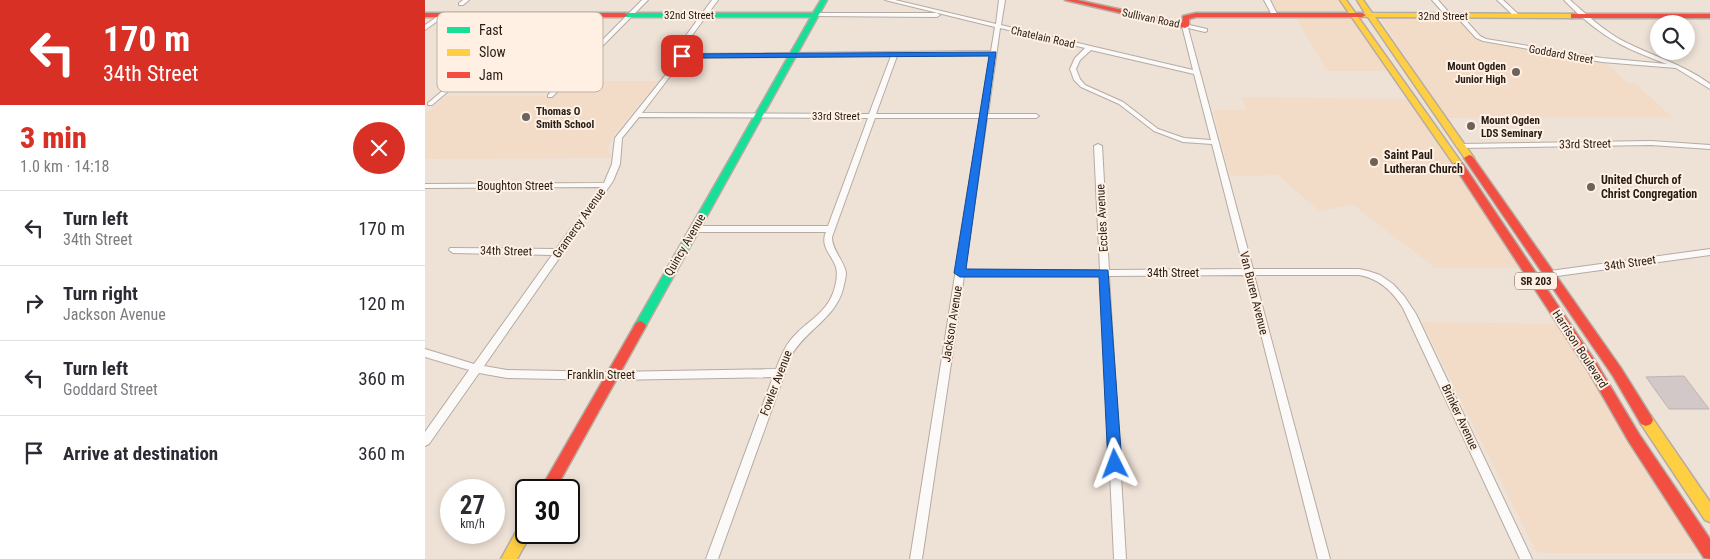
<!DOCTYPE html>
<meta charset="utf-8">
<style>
:root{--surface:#fff;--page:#f2f2f3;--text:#2b2b33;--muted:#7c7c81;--line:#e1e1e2;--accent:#d93025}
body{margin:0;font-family:"Roboto Condensed",sans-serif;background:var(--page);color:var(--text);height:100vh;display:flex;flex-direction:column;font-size:19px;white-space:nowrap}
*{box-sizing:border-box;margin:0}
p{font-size:16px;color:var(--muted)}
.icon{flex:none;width:28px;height:28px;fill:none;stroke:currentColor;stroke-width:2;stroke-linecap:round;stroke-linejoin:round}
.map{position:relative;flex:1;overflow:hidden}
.sheet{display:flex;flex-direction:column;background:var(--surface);width:425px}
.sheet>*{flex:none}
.guide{background:#d93025;color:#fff;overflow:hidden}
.tools{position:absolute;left:1225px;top:15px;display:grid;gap:10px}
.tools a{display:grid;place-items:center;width:45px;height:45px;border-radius:50%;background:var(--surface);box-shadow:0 2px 8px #0003;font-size:25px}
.speed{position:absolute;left:15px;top:479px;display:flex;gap:10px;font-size:25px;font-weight:700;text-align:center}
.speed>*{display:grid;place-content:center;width:65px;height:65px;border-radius:50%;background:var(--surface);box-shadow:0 2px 8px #0003;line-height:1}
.speed small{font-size:12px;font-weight:400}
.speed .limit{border:2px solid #111;border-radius:8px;background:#fff;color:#111}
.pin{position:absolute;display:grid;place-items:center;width:42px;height:42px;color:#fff;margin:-21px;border-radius:10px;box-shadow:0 2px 8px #0006}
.me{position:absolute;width:55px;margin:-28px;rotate:357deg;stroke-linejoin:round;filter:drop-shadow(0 0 4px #0008)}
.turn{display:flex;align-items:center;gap:18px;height:105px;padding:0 20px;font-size:22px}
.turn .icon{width:65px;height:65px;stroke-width:2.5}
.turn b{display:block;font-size:35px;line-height:42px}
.round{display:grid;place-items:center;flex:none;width:52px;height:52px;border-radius:26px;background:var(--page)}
.head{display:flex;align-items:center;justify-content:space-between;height:85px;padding:0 20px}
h1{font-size:30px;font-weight:800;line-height:38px;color:var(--accent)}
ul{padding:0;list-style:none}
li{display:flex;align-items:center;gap:15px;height:75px;padding:0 20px;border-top:1px solid var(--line)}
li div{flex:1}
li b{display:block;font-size:19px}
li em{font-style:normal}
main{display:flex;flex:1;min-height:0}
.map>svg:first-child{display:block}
.built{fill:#f2dcc8}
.building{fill:#d2c8c7;stroke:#bdb3b2}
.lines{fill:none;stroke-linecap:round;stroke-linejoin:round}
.street-casing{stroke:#b5aba2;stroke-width:2}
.fast-casing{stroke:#b5aba2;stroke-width:3}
.slow-casing{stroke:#b5aba2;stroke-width:3}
.jam-casing{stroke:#b5aba2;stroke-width:3}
.street{fill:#fcfaf9;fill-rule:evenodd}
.fast{fill:#16e098;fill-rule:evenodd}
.slow{fill:#ffcf43;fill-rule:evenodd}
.jam{fill:#f24e42;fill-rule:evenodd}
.route{fill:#1a73e8;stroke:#114b97}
.poi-dot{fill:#6c6259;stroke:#fff0e3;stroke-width:2}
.labels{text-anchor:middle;stroke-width:4;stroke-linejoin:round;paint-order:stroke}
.far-street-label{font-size:11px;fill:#261d15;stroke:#fff0e3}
.far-poi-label{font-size:11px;font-weight:bold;fill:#261d15;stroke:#fff0e3;text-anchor:start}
.shield{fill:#fff0e3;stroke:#675c53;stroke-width:1}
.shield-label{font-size:11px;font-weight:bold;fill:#261d15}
.street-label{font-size:12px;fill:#261d15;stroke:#fff0e3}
.poi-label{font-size:12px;font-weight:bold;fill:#261d15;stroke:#fff0e3;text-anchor:start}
.key{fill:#fff0e3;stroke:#beb1a5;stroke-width:1}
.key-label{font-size:14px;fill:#261d15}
</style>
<main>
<section class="sheet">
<div class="guide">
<div class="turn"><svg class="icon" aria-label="left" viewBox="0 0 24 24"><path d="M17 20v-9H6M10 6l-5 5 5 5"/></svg><div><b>170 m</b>34th Street</div></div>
</div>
<div class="head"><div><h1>3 min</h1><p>1.0 km · 14:18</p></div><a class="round" style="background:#d93025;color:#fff"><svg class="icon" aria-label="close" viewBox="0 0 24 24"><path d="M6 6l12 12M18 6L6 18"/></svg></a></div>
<ul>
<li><svg class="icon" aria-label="left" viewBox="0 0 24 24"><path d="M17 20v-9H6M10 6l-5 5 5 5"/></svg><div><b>Turn left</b><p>34th Street</p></div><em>170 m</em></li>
<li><svg class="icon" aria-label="right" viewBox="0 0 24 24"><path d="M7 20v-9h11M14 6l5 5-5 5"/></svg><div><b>Turn right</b><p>Jackson Avenue</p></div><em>120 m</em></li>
<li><svg class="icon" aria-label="left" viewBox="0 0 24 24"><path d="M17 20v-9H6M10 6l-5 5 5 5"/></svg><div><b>Turn left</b><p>Goddard Street</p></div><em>360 m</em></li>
<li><svg class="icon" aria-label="arrive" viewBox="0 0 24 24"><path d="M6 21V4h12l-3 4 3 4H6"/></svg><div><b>Arrive at destination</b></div><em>360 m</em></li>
</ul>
</section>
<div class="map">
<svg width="1285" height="559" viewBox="0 0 1285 559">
<rect width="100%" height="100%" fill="#eee1d6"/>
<!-- built -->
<g class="built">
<polygon points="845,0 922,0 927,13 855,13 852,11"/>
<polygon points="871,18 929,18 968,71 902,71"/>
<polygon points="956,19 1032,19 1052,40 1180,62 1203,83 1210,83 1247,117 1021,118"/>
<polygon points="144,81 234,81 189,134 183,149 186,158 0,159 0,123 2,121 0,121 0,114 21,96 129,96"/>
<polygon points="817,97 986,99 1095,268 1010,268 927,204 895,212 853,175 805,176 788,110 821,110"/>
<polygon points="997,322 1131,324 1277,548 1274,553 1119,553 1111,551"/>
</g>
<!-- building -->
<polygon class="building" points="1259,376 1284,409 1244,409 1221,377"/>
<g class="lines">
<!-- street casing -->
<g class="street-casing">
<g id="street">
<polygon points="38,0 44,0 38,5 34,5 34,3"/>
<polygon points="217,0 223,0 127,97 123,97 123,95"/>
<path d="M 287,0 L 293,0 L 260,45 L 259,54 L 566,51 L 570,27 L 460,0 L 470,0 L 571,24 L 574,0 L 580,0 L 576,25 L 768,70 L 757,26 L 760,24 L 782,29 L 782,31 L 780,32 L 763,28 L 828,269 L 934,269 L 943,271 L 955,275 L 968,284 L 979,296 L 991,314 L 1107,559 L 1095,559 L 978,308 C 967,291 955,279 934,275 L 829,275 L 905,559 L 893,559 L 821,275 L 684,276 L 701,559 L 689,559 L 676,276 L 539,276 L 497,559 L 485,559 L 555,118 L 450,118 L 407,237 C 407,251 419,260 421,273 C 421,278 419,284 418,289 C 410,319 380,330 366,356 L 293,559 L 281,559 L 348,377 L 186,380 L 82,378 L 54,373 L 4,444 L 0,446 L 0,432 L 44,370 L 0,357 L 0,349 L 49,364 L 127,255 L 28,253 L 24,250 L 25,248 L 131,249 L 176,187 L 0,188 L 0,184 L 179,183 L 187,164 L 190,138 L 251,62 L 254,56 L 252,53 L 254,45 ZM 575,28 L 660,48 L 650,58 L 645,69 L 649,80 L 656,87 L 694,104 L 729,131 L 758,142 L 787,144 L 819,269 L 684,270 L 677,146 L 673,144 L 669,146 L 675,270 L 540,270 L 562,118 L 611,118 L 614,116 L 611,114 L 563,114 ZM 666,50 L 769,74 L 786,140 L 759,138 L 733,129 L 698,102 L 660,85 L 655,79 L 651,69 L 655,60 ZM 566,55 L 556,114 L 451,114 L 472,56 ZM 466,56 L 444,114 L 217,113 L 259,58 ZM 214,117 L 443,118 L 403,226 L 269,226 L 265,229 L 269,232 L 401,232 C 395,246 406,254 411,267 C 413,276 411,285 408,293 C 401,312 385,320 372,333 C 361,343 356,356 351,369 L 186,372 L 82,370 L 59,366 L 188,181 L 195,164 L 197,138 Z"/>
<polygon points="839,0 845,0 853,16 852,17 848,17"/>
<polygon points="1007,0 1013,0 1026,15 1026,17 1022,17"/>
<polygon points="1072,0 1078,0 1093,14 1093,16 1089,16"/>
<path d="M 1139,0 L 1145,0 C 1162,15 1178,30 1198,41 C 1227,56 1258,64 1285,84 L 1285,89 L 1251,68 L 1177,62 L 1058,41 L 1051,38 L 1031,16 L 1036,15 L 1055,36 L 1061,39 L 1177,58 L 1242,64 C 1226,58 1210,52 1195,44 C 1175,33 1155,17 1139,0 Z"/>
<polygon points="390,13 512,13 515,15 512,17 388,16 388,14"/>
<polygon points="16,14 21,15 0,30 0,25"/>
<polygon points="108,14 113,15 7,105 3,105 3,103 80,38 37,38 35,37 35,35 84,34"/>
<polygon points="1226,141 1285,145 1285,149 1226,145 1035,148 1031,146 1035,144"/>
<polygon points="1285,249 1285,255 1125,277 1121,274 1125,271"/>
</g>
</g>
<!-- fast casing -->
<g class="fast-casing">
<polygon id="fast" points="396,0 402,0 219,329 211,329 209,326 211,323 386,17 199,17 195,15 199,13 388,13"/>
</g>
<!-- slow casing -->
<g class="slow-casing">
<g id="slow">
<polygon points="915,0 921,0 1036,162 1036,166 1030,166"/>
<polygon points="932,0 938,0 947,13 1149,14 1153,16 1149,18 950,17 1049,158 1044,161 1041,160 943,17 935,16 935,14 940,13"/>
<polygon points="1221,414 1226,416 1285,502 1285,522 1280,520 1216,424 1214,420 1216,416"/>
<polygon points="101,521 101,532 107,532 92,559 76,559 96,523"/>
</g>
</g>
<!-- jam casing -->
<g class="jam-casing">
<g id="jam">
<polygon points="640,0 652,0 757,23 758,16 771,13 937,13 941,15 937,17 771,17 764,19 764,26 760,28"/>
<polygon points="0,13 199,13 203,15 199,17 0,17"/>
<rect x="1146" y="14" width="139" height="4"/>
<polygon points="1044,155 1047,156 1196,368 1226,416 1228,420 1226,424 1221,426 1216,424 1188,376 1039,158"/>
<polygon points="1033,161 1038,164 1172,364 1214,434 1285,539 1285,559 1279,558 1204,442 1164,372 1028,164"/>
<polygon points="215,321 219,323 221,326 130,490 115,490 211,323"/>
</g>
</g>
<!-- street -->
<use href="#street" class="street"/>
<!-- fast -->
<use href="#fast" class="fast"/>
<!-- slow -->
<use href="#slow" class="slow"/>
<!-- jam -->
<use href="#jam" class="jam"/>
</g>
<!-- route -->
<polygon class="route" points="571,52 541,269 683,270 697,464 695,468 690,470 685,468 683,464 674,277 535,277 529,273 564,56 257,58 253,56 257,54"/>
<!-- markers -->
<g class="poi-dot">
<circle cx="1091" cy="72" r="5"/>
<circle cx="101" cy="117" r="5"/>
<circle cx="1046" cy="126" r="5"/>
<circle cx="949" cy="162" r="5"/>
<circle cx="1166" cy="187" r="5"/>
</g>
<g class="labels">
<!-- far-street labels -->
<g class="far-street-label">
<text x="264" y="19">32nd Street</text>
<text x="1018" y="20">32nd Street</text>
<text transform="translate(726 18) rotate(12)" y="4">Sullivan Road</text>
<text transform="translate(618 37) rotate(13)" y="4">Chatelain Road</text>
<text transform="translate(1136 54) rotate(10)" y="4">Goddard Street</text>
<text x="411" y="120">33rd Street</text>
</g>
<!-- far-poi labels -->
<g class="far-poi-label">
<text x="1081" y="70" text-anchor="end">Mount Ogden<tspan x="1081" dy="13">Junior High</tspan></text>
<text x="111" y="115">Thomas O<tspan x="111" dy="13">Smith School</tspan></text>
<text x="1056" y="124">Mount Ogden<tspan x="1056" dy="13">LDS Seminary</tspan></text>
</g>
<!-- shield labels -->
<rect class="shield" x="1090" y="272.5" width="42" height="17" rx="4"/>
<g class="shield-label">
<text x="1111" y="285">SR 203</text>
</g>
<!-- street labels -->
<g class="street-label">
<text transform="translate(1160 144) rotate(-1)" y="4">33rd Street</text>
<text x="90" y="190">Boughton Street</text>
<text transform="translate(677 218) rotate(-93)" y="4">Eccles Avenue</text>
<text transform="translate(154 223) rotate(-55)" y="4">Gramercy Avenue</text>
<text transform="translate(260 245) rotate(-60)" y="4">Quincy Avenue</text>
<text transform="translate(81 251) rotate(1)" y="4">34th Street</text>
<text transform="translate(1205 263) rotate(-8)" y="4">34th Street</text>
<text x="748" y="277">34th Street</text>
<text transform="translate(829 293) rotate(76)" y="4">Van Buren Avenue</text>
<text transform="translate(527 324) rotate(-81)" y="4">Jackson Avenue</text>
<text transform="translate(1155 349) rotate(57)" y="4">Harrison Boulevard</text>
<text x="176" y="379">Franklin Street</text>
<text transform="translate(351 383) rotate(-69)" y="4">Fowler Avenue</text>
<text transform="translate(1035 417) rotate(65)" y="4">Brinker Avenue</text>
</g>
<!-- poi labels -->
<g class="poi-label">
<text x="959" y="159">Saint Paul<tspan x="959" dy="14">Lutheran Church</tspan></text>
<text x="1176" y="184">United Church of<tspan x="1176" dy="14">Christ Congregation</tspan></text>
</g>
</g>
<!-- legend -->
<rect x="12" y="12" width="166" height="80" rx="8" class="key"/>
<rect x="22" y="27" width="23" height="6" fill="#16e098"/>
<rect x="22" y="49" width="23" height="7" fill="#ffcf43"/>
<rect x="22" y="72" width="23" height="6" fill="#f24e42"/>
<g class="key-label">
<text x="54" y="35">Fast</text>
<text x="54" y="57">Slow</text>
<text x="54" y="80">Jam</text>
</g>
</svg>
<div class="tools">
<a><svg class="icon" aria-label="search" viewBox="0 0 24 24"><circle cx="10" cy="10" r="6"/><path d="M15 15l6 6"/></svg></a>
</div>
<div class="speed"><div>27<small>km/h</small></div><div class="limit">30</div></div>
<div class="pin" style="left:257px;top:56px;background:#d93025"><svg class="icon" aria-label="arrive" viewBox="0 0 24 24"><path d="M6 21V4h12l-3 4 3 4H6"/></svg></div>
<svg class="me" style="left:690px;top:464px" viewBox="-20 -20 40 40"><path d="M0-17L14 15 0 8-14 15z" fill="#1a73e8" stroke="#fff" stroke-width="4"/></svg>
</div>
</main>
